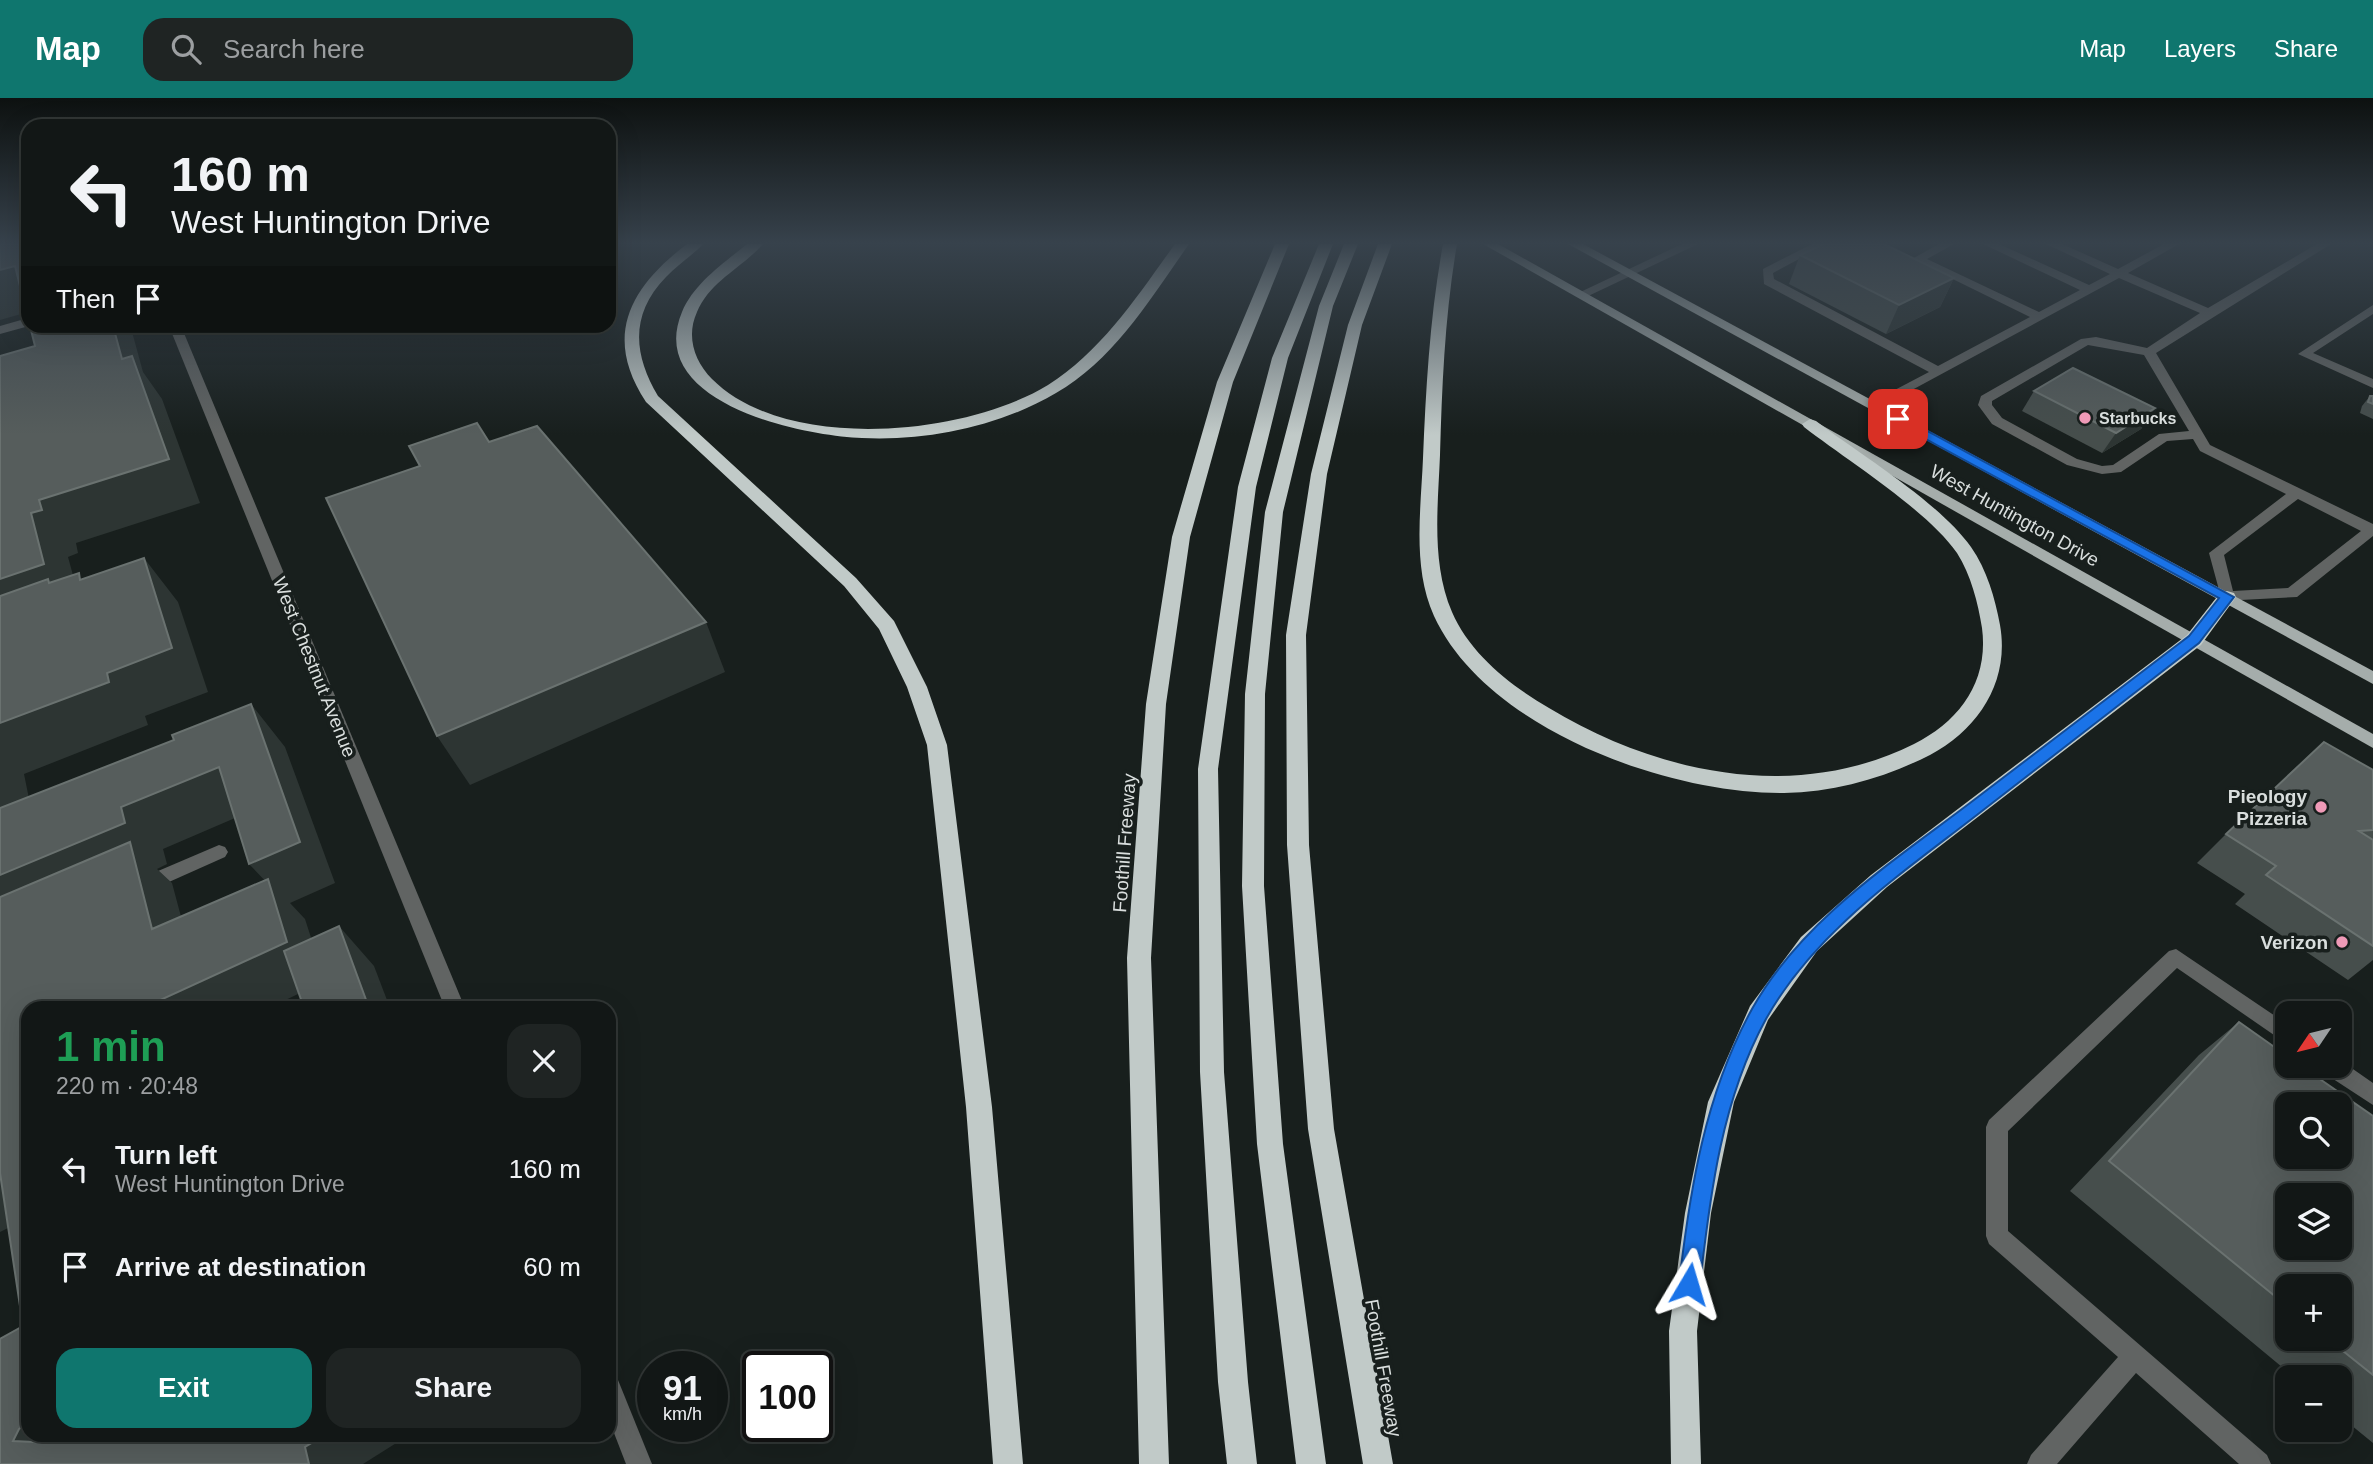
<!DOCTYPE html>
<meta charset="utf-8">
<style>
:root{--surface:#121716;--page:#1f2423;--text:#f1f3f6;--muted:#9c9fa1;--line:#313635;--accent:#0f766e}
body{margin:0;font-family:Helvetica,sans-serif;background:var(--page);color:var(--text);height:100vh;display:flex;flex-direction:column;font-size:26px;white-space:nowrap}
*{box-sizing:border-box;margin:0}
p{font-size:23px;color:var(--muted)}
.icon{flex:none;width:38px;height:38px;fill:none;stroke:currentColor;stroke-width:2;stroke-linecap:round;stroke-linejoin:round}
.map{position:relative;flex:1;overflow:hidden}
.sheet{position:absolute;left:21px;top:903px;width:595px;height:441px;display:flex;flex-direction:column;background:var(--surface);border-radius:21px;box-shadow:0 7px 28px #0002,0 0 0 2px var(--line)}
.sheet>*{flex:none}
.hud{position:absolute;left:21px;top:21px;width:595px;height:214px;border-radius:21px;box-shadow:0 7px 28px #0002,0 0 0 2px var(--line);background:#121716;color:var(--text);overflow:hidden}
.needle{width:46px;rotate:235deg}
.fabs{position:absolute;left:2275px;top:903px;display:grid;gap:14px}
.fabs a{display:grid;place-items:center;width:77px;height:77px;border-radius:14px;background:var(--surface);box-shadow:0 7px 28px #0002,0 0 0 2px var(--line);font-size:35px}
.speed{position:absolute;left:637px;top:1253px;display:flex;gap:14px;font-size:35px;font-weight:700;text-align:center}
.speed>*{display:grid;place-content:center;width:91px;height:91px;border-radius:50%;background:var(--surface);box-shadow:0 7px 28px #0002,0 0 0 2px var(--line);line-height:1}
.speed small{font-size:18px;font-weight:400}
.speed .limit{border:4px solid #111;border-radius:10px;background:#fff;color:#111}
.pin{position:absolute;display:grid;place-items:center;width:60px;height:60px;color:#fff;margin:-30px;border-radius:14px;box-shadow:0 4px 10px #0006}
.me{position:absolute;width:77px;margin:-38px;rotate:7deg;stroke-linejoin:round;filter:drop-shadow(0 0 5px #0008)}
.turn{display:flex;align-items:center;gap:24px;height:147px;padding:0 35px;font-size:32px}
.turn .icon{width:91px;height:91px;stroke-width:2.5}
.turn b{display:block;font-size:49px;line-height:60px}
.then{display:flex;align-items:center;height:66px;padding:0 35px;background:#0003;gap:14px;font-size:26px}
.round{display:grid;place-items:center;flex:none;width:74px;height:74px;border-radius:21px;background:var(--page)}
.overview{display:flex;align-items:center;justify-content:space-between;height:119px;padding:0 35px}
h1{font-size:42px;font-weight:800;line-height:52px;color:#1e9e55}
.cta{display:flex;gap:14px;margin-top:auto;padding:14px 35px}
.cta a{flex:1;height:80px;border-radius:21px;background:var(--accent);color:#fff;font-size:28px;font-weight:800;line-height:80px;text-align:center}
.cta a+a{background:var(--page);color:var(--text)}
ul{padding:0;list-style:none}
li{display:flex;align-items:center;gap:21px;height:98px;padding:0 35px}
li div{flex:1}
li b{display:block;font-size:26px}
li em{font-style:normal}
header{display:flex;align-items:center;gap:42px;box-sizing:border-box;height:98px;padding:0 35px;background:var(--accent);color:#fff}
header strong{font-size:33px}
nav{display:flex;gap:38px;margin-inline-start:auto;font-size:24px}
.search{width:490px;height:63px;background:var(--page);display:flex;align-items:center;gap:18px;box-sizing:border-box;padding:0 24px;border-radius:21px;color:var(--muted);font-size:26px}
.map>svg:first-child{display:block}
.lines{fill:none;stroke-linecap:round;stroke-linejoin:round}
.minor{fill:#616463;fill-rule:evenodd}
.major{fill:#a5adab;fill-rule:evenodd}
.highway{fill:#c1cac8;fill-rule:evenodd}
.wall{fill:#464e4c;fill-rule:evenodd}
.shaded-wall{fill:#2d3533}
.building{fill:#565d5c;stroke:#6a7270;stroke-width:2;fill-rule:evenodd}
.route{fill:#1a73e8;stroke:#114b97;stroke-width:2}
.poi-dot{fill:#ef9ab7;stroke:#181f1d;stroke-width:2.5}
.labels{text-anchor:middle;stroke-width:7;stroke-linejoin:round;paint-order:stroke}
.far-poi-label{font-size:16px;font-weight:bold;fill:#d9dedd;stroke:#181f1d;text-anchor:start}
.street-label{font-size:19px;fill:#d9dedd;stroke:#181f1d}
.poi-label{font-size:19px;font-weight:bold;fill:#d9dedd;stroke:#181f1d;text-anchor:end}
</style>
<header>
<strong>Map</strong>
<div class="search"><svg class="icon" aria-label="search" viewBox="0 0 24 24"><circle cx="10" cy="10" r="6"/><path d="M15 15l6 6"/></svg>Search here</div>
<nav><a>Map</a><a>Layers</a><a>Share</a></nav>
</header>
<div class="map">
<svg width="2373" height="1366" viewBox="0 0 2373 1366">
<rect width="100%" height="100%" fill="#181f1d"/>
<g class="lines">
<!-- minor -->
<g class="minor">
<polygon points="1682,146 1698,146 1584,200 1574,197"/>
<path d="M 1812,146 L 1827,146 L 1773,175 L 1774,181 L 1938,268 L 2030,219 L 1912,161 L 1939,146 L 1954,146 L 1927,161 L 2039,214 L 2080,192 L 1983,146 L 1999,146 L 2089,187 L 2110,176 L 2046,146 L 2062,146 L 2118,171 L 2164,146 L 2179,146 L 2128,175 L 2208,210 L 2317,146 L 2331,146 L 2156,255 L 2210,347 L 2373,426 L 2373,438 L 2297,499 L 2222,503 L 2209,455 L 2286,396 L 2200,353 L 2193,341 L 2167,343 L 2121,374 L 2102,376 L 2067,367 L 1992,326 L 1978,307 L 1981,298 L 2081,241 L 2096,239 L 2147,250 L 2200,215 L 2119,180 L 1875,312 L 1868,308 L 1870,305 L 1929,274 L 1764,186 L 1763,171 ZM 2088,247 L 2144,257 L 2189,333 L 2159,336 L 2113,367 L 2102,368 L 2077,361 L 2002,320 L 1992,307 L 1992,303 ZM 2298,401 L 2361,433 L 2288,490 L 2233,493 L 2224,457 Z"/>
<polygon points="2373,207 2373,216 2313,255 2373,281 2373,290 2298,256"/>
<polygon points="28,220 29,228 0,236 0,228"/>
<polygon points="169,228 181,228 465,910 445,910"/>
<polygon points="219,747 225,749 228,754 225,759 151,792 144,795 137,792 135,787 137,782"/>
<polygon points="2176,851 2287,926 2287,946 2177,870 2008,1033 2008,1133 2267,1357 2271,1366 2239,1366 2136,1275 2057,1366 2027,1366 2031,1357 2118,1259 1989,1146 1986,1138 1986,1029 1989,1022 2169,853"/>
<polygon points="2340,962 2373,985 2373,1007 2324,975 2321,968 2340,968"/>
<polygon points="609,1279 618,1282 652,1366 626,1366 609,1322"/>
</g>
<!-- major -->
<g class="major">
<polygon points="1483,146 1498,146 2373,636 2373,650"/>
<polygon points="1568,146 1583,146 2373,573 2373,586"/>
</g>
<!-- highway -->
<g class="highway">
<path d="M 687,146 L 703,146 C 692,158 677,167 666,179 C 630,216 633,256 658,298 L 856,480 L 894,523 L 927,589 L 947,647 L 992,1009 L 1023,1366 L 993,1366 L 966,1009 L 927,647 L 907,589 L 879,531 L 844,488 L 646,304 C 603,239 629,190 687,146 Z"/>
<path d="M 747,146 L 763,146 C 742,170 710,183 697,214 C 686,238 694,263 712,281 C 786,355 965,338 1048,287 C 1103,252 1138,197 1175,146 L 1189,146 C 1151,200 1114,262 1056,295 C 998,329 928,343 862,340 C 802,338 644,305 682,214 C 694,185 724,165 747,146 Z"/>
<polygon points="1275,146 1289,146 1233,284 1190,439 1166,606 1151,860 1169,1366 1139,1366 1127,860 1146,606 1172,439 1217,284"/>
<polygon points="1319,146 1333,146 1288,260 1256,389 1218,671 1224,974 1248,1284 1257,1366 1227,1366 1218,1284 1200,974 1198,671 1238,389 1272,260"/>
<polygon points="1344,146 1358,146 1333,208 1283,414 1265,596 1264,788 1283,1046 1326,1366 1296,1366 1257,1046 1242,788 1245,596 1265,414 1319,208"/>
<polygon points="1378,146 1392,146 1362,227 1327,376 1306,537 1309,747 1334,1031 1393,1366 1363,1366 1308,1031 1287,747 1286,537 1311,376 1348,227"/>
<path d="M 1443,146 L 1457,146 C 1445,216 1442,286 1440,357 C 1438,408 1431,465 1452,514 C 1470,556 1511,588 1549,610 C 1658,676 1796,705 1914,646 C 1960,623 1989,583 1982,530 C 1978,505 1971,477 1957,455 C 1927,412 1848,363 1804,329 L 1802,326 L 1810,321 L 1816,323 C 1862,358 1938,403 1971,449 C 1987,472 1995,500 2000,527 C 2010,583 1979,631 1930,657 C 1884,680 1836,694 1784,695 C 1667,696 1486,631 1434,518 C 1412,470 1421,411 1423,360 C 1426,288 1430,217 1443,146 Z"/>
<polygon points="2227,493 2234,495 2236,499 2201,547 1887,789 1817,853 1768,922 1734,1004 1711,1115 1697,1233 1701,1366 1671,1366 1669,1233 1685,1115 1708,1004 1750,908 1801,839 1871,777 2187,537 2220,495"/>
</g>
</g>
<!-- wall -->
<g class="wall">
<polygon points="1800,157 1954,180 1940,209 1886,236 1789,186"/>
<polygon points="2034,293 2155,310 2141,331 2102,355 2022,313"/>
<polygon points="2370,298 2373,298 2373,321 2360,315 2362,308"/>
<polygon points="2373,672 2373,862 2348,882 2235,806 2245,796 2197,765 2226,736"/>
<path d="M 2239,924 L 2373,1018 L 2373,1345 L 2340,1318 L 2340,1279 L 2294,1279 L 2070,1093 L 2199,957 ZM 2287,1188 L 2340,1241 L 2287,1241 Z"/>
</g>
<!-- shaded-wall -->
<g class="shaded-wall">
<polygon points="15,168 28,214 0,222 0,172"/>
<polygon points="1954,180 1940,209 1886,236 1899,207"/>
<polygon points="113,228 130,228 131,230 143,274 162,301 200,405 76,445 78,455 68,459 82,510 0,539 0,481 31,415 122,261"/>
<polygon points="249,228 276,228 253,235"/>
<polygon points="2155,310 2141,331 2102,355 2116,335"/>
<polygon points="144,460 178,504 208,594 145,618 148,627 24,676 40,755 0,719 0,625 107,575"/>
<polygon points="706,524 725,574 470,687 437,638"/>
<polygon points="251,606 285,649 335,785 290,805 305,821 325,883 269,910 160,910 158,903 270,788 249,766"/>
<polygon points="219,669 256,711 163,751 167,766 157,771 172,785 195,871 0,838 0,777 121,709"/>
<polygon points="339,828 374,868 390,910 369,910"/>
<polygon points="0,1073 28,1120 0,1134"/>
<polygon points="28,1326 28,1337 114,1337 77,1366 13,1343 19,1331"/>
<polygon points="325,1337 409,1337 363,1366 309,1366 305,1349"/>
</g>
<!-- building -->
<g class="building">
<polygon points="0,146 28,146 28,220 15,168 0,172"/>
<polygon points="1824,146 1884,146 1954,180 1899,207 1800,157"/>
<polygon points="30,228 113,228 122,261 132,258 169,361 39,402 42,412 31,415 44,466 0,481 0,258 35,248"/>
<polygon points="2073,270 2155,310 2116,335 2034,293"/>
<polygon points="2370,298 2373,298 2373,306 2368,304"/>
<polygon points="477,325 489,344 537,328 706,524 437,638 326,400 420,368 409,348"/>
<polygon points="144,460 172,550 107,575 109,584 0,625 0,498 48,481 49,485 79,475 80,482"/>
<polygon points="251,606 300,744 249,766 219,669 121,709 125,725 0,777 0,710 174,642 172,637"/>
<polygon points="2324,644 2373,672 2373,732 2359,733 2373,742 2373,848 2266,777 2276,768 2226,736"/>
<polygon points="130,744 152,831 268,781 287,844 158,903 160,910 28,910 28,1326 19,1331 13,1343 55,1345 71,1337 325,1337 305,1349 309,1366 0,1366 0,1241 23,1228 0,1075 0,799"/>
<polygon points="339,828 369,910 304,910 284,853"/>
<path d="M 2239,924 L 2287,958 L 2287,968 L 2301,968 L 2373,1018 L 2373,1277 L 2328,1241 L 2340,1241 L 2340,1188 L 2287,1188 L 2287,1208 L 2109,1063 ZM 2287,1006 L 2340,1006 L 2340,1059 L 2287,1059 ZM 2287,1097 L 2340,1097 L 2340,1150 L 2287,1150 Z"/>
</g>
<!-- sky -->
<linearGradient id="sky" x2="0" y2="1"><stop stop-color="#0d1110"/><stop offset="0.43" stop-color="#37424c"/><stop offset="1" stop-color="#37424c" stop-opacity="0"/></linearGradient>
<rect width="2373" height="337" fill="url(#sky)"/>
<!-- route -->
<path class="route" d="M 1898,317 L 2234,499 L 2199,545 C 2127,601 2054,657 1982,713 C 1904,774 1815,833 1766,921 C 1722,1001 1710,1096 1700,1186 L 1697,1193 L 1689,1196 L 1682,1193 L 1679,1186 C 1690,1091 1705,996 1752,911 C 1801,823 1891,765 1970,705 C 2043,649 2116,594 2189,538 L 2219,500 L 1894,324 L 1894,318 Z"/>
<!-- markers -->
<g class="poi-dot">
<circle cx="2085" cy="320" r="7"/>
<circle cx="2321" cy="709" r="7"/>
<circle cx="2342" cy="844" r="7"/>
</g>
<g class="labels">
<!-- far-poi labels -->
<g class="far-poi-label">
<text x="2099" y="326">Starbucks</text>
</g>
<!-- street labels -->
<g class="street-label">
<text transform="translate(2015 417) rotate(29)" y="7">West Huntington Drive</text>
<text transform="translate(315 569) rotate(68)" y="7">West Chestnut Avenue</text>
<text transform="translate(1124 745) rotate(-86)" y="7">Foothill Freeway</text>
<text transform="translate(1384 1270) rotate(80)" y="7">Foothill Freeway</text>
</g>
<!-- poi labels -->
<g class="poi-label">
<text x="2307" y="705">Pieology<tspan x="2307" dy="22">Pizzeria</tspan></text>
<text x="2328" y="851">Verizon</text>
</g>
</g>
</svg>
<div class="fabs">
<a><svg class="needle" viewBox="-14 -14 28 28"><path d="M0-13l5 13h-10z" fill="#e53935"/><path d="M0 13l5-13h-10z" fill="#9c9fa1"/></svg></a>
<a><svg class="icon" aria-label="search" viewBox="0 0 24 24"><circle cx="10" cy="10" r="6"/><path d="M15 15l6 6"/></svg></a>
<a><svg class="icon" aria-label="layers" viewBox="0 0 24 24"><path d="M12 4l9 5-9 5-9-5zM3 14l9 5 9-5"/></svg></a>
<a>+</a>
<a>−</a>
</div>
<div class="speed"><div>91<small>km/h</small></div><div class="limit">100</div></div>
<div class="pin" style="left:1898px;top:321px;background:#d93025"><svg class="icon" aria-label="arrive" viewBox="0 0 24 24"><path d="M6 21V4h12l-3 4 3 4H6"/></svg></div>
<svg class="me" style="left:1689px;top:1186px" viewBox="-20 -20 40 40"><path d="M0-17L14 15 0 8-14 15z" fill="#1a73e8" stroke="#fff" stroke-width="4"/></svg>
<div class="hud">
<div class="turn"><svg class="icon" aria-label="left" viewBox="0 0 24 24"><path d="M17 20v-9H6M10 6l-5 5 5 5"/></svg><div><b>160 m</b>West Huntington Drive</div></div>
<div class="then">Then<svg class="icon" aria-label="arrive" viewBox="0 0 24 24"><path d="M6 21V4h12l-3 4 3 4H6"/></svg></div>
</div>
<section class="sheet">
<div class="overview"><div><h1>1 min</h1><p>220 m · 20:48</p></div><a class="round"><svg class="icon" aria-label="close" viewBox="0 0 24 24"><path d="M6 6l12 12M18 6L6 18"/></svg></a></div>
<ul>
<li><svg class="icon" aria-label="left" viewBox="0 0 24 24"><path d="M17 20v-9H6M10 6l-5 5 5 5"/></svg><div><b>Turn left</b><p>West Huntington Drive</p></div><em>160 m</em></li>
<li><svg class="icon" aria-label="arrive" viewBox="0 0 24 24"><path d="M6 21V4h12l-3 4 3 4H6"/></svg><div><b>Arrive at destination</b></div><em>60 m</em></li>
</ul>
<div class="cta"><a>Exit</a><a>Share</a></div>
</section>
</div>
